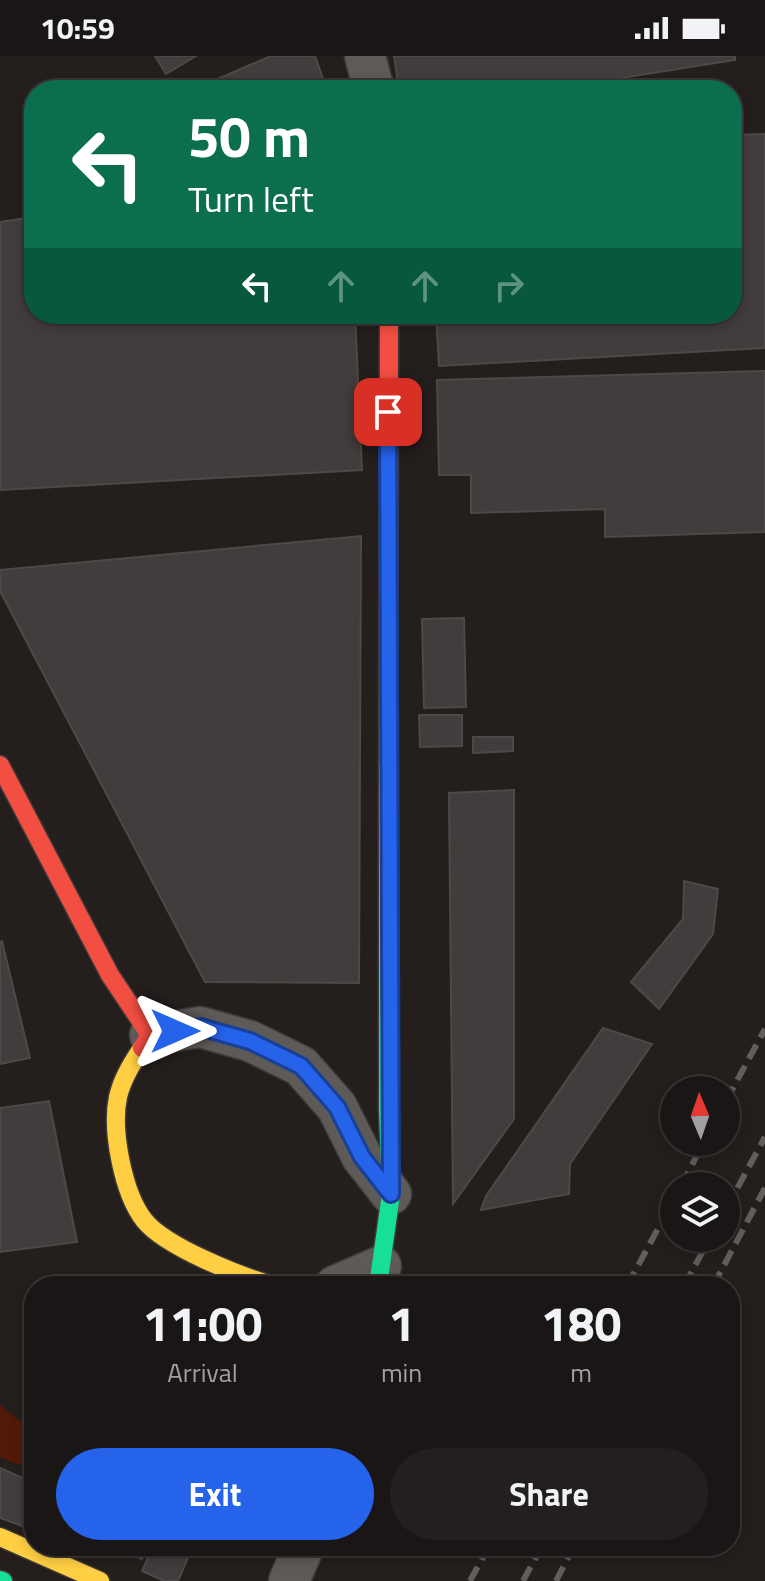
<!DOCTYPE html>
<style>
:root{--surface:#1b1616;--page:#241f1f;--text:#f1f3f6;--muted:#a09fa1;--line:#393535;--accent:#2563eb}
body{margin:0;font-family:"Titillium Web",sans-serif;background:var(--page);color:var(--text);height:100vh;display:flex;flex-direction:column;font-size:30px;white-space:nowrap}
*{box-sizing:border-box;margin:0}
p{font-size:26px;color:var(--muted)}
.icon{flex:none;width:44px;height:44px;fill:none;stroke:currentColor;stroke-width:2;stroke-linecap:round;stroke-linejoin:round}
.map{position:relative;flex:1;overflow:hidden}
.side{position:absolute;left:24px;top:1220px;width:716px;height:280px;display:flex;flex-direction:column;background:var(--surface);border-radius:32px;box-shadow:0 4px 12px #0003,0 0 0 2px var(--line)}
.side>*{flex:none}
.banner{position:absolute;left:24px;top:24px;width:718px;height:244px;border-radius:32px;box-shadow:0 4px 12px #0003,0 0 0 2px var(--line);background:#0b6e4f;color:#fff;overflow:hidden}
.needle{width:52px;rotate:358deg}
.buttons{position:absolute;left:660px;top:1020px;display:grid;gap:16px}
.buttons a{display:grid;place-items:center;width:80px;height:80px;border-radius:50%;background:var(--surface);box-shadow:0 4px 12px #0003,0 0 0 2px var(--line);font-size:40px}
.pin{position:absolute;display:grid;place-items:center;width:68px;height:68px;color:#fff;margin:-34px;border-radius:16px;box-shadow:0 4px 12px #0006}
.me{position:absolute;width:88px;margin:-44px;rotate:90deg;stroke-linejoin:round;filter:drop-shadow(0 0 6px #0008)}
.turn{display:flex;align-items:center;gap:28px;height:168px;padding:0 32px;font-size:36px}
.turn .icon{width:104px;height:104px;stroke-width:2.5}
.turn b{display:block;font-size:56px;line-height:68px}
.lanes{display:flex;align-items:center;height:76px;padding:0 32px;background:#0003;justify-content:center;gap:40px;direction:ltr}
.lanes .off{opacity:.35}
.eta{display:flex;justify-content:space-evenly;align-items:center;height:136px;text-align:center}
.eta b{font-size:48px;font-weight:700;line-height:56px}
.primary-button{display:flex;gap:16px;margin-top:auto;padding:16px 32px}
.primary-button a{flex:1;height:92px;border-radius:48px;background:var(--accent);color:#fff;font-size:32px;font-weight:700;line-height:92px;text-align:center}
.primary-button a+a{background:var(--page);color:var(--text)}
.status{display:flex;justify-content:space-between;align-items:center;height:56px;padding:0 40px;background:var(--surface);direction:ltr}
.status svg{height:22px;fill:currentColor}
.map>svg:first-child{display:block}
.water{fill:#531908}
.building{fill:#423d3c;stroke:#4e4948;stroke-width:2}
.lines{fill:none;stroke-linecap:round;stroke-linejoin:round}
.street-casing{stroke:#3f3938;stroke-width:43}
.fast-casing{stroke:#3f3938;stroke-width:21}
.slow-casing{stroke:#3f3938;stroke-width:21}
.jam-casing{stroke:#3f3938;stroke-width:21}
.street{stroke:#5e5a58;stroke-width:40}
.fast{stroke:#16e098;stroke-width:18}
.slow{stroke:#ffcf43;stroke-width:18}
.jam{stroke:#f24e42;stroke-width:18}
.rail{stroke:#625e5d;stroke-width:6;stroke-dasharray:16 8;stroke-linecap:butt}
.route-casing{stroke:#184099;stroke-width:20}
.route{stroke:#2563eb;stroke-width:14}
</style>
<div class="status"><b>10:59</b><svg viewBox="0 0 49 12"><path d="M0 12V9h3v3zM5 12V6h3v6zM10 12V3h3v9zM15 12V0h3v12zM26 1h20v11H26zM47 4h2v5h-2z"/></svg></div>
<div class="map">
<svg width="765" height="1525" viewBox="0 0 765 1525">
<rect width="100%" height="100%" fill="#241e1d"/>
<!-- water -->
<polygon class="water" points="0,1349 34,1376 34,1415 0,1401"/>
<!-- building -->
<g class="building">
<polygon points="155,0 196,0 166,18"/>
<polygon points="271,0 315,0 327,34 192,34"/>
<polygon points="394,0 735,0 735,4 546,34 399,34"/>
<polygon points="765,78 765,292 439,310 436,258 732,258 732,79"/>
<polygon points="34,161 34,258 355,258 362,414 0,434 0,166"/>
<polygon points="765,315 765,476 605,481 605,453 471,457 471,419 439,419 437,324"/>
<polygon points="361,480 359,927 205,926 0,535 0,514"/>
<polygon points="464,562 466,651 424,652 422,563"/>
<polygon points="419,659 462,659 462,690 420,691"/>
<polygon points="473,681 513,681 513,695 473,697"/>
<polygon points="514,734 514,1063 453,1148 449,737"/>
<polygon points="684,825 718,833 713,878 659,953 631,926 683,863"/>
<polygon points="2,885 30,1002 0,1008 0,886"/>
<polygon points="603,972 652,988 570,1108 569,1138 481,1154 486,1140"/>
<polygon points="49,1045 77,1186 0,1196 0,1052"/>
<polygon points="0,1412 34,1427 34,1474 0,1462"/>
<polygon points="108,1490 147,1490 142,1503"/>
<polygon points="153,1490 193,1490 178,1525 164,1525 142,1515"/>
</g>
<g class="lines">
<!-- street casing -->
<g class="street-casing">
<g id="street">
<polyline points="365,0 374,34"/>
<polyline points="150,979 200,971 250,985 301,1010 337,1051 362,1101 391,1138"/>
<polyline points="335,1230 381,1210"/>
<polyline points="289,1525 304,1490"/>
</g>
</g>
<!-- fast casing -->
<g class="fast-casing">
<g id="fast">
<polyline points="378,1230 391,1138 388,1054 388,705"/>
<polyline points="0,1524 3,1525"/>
</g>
</g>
<!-- slow casing -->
<g class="slow-casing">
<g id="slow">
<path d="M 142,992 C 132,1007 122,1023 118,1041 C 111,1074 123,1137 144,1164 C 165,1191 242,1221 275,1230"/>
<polyline points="0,1481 100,1525"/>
</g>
</g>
<!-- jam casing -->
<g class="jam-casing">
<g id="jam">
<polyline points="388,705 389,258"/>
<polyline points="0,709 110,919 150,979 142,992"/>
</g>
</g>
<!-- street -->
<use href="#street" class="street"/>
<!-- fast -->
<use href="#fast" class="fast"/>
<!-- slow -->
<use href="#slow" class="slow"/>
<!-- jam -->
<use href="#jam" class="jam"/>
<!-- rail -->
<g class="rail">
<polyline points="726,1045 765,973"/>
<polyline points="681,1130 704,1086"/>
<polyline points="726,1153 765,1081"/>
<polyline points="627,1230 674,1143"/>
<polyline points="684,1230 710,1182"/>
<polyline points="713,1230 765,1132"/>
<polyline points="470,1525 489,1490"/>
<polyline points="523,1525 542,1490"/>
<polyline points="556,1525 574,1490"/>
</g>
</g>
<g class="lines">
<!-- route casing -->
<g class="route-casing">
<polyline id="route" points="175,975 200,971 250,985 301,1010 337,1051 362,1101 391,1138 388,356"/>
</g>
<!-- route -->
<use href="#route" class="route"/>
</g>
</svg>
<div class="buttons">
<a><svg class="needle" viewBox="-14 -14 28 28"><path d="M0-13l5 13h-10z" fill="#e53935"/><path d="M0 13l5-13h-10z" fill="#a09fa1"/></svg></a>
<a><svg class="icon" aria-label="layers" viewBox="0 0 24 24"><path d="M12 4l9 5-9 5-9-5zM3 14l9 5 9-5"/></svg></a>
</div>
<div class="pin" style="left:388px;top:356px;background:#d93025"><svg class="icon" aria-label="arrive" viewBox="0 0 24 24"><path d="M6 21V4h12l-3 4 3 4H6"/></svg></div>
<svg class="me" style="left:175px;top:975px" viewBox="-20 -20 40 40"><path d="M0-17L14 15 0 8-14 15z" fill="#2563eb" stroke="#fff" stroke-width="4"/></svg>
<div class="banner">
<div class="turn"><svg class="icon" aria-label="left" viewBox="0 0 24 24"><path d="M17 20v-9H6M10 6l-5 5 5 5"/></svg><div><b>50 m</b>Turn left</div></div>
<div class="lanes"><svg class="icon" aria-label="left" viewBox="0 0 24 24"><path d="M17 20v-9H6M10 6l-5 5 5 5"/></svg><svg class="icon off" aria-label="ahead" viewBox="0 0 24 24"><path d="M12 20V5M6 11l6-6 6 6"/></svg><svg class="icon off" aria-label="ahead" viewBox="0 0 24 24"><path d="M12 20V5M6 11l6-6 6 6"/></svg><svg class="icon off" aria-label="right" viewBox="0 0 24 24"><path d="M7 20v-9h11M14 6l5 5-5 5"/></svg></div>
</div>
<section class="side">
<div class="eta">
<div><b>11:00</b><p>Arrival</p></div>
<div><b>1</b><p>min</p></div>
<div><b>180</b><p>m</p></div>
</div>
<div class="primary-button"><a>Exit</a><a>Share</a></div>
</section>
</div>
